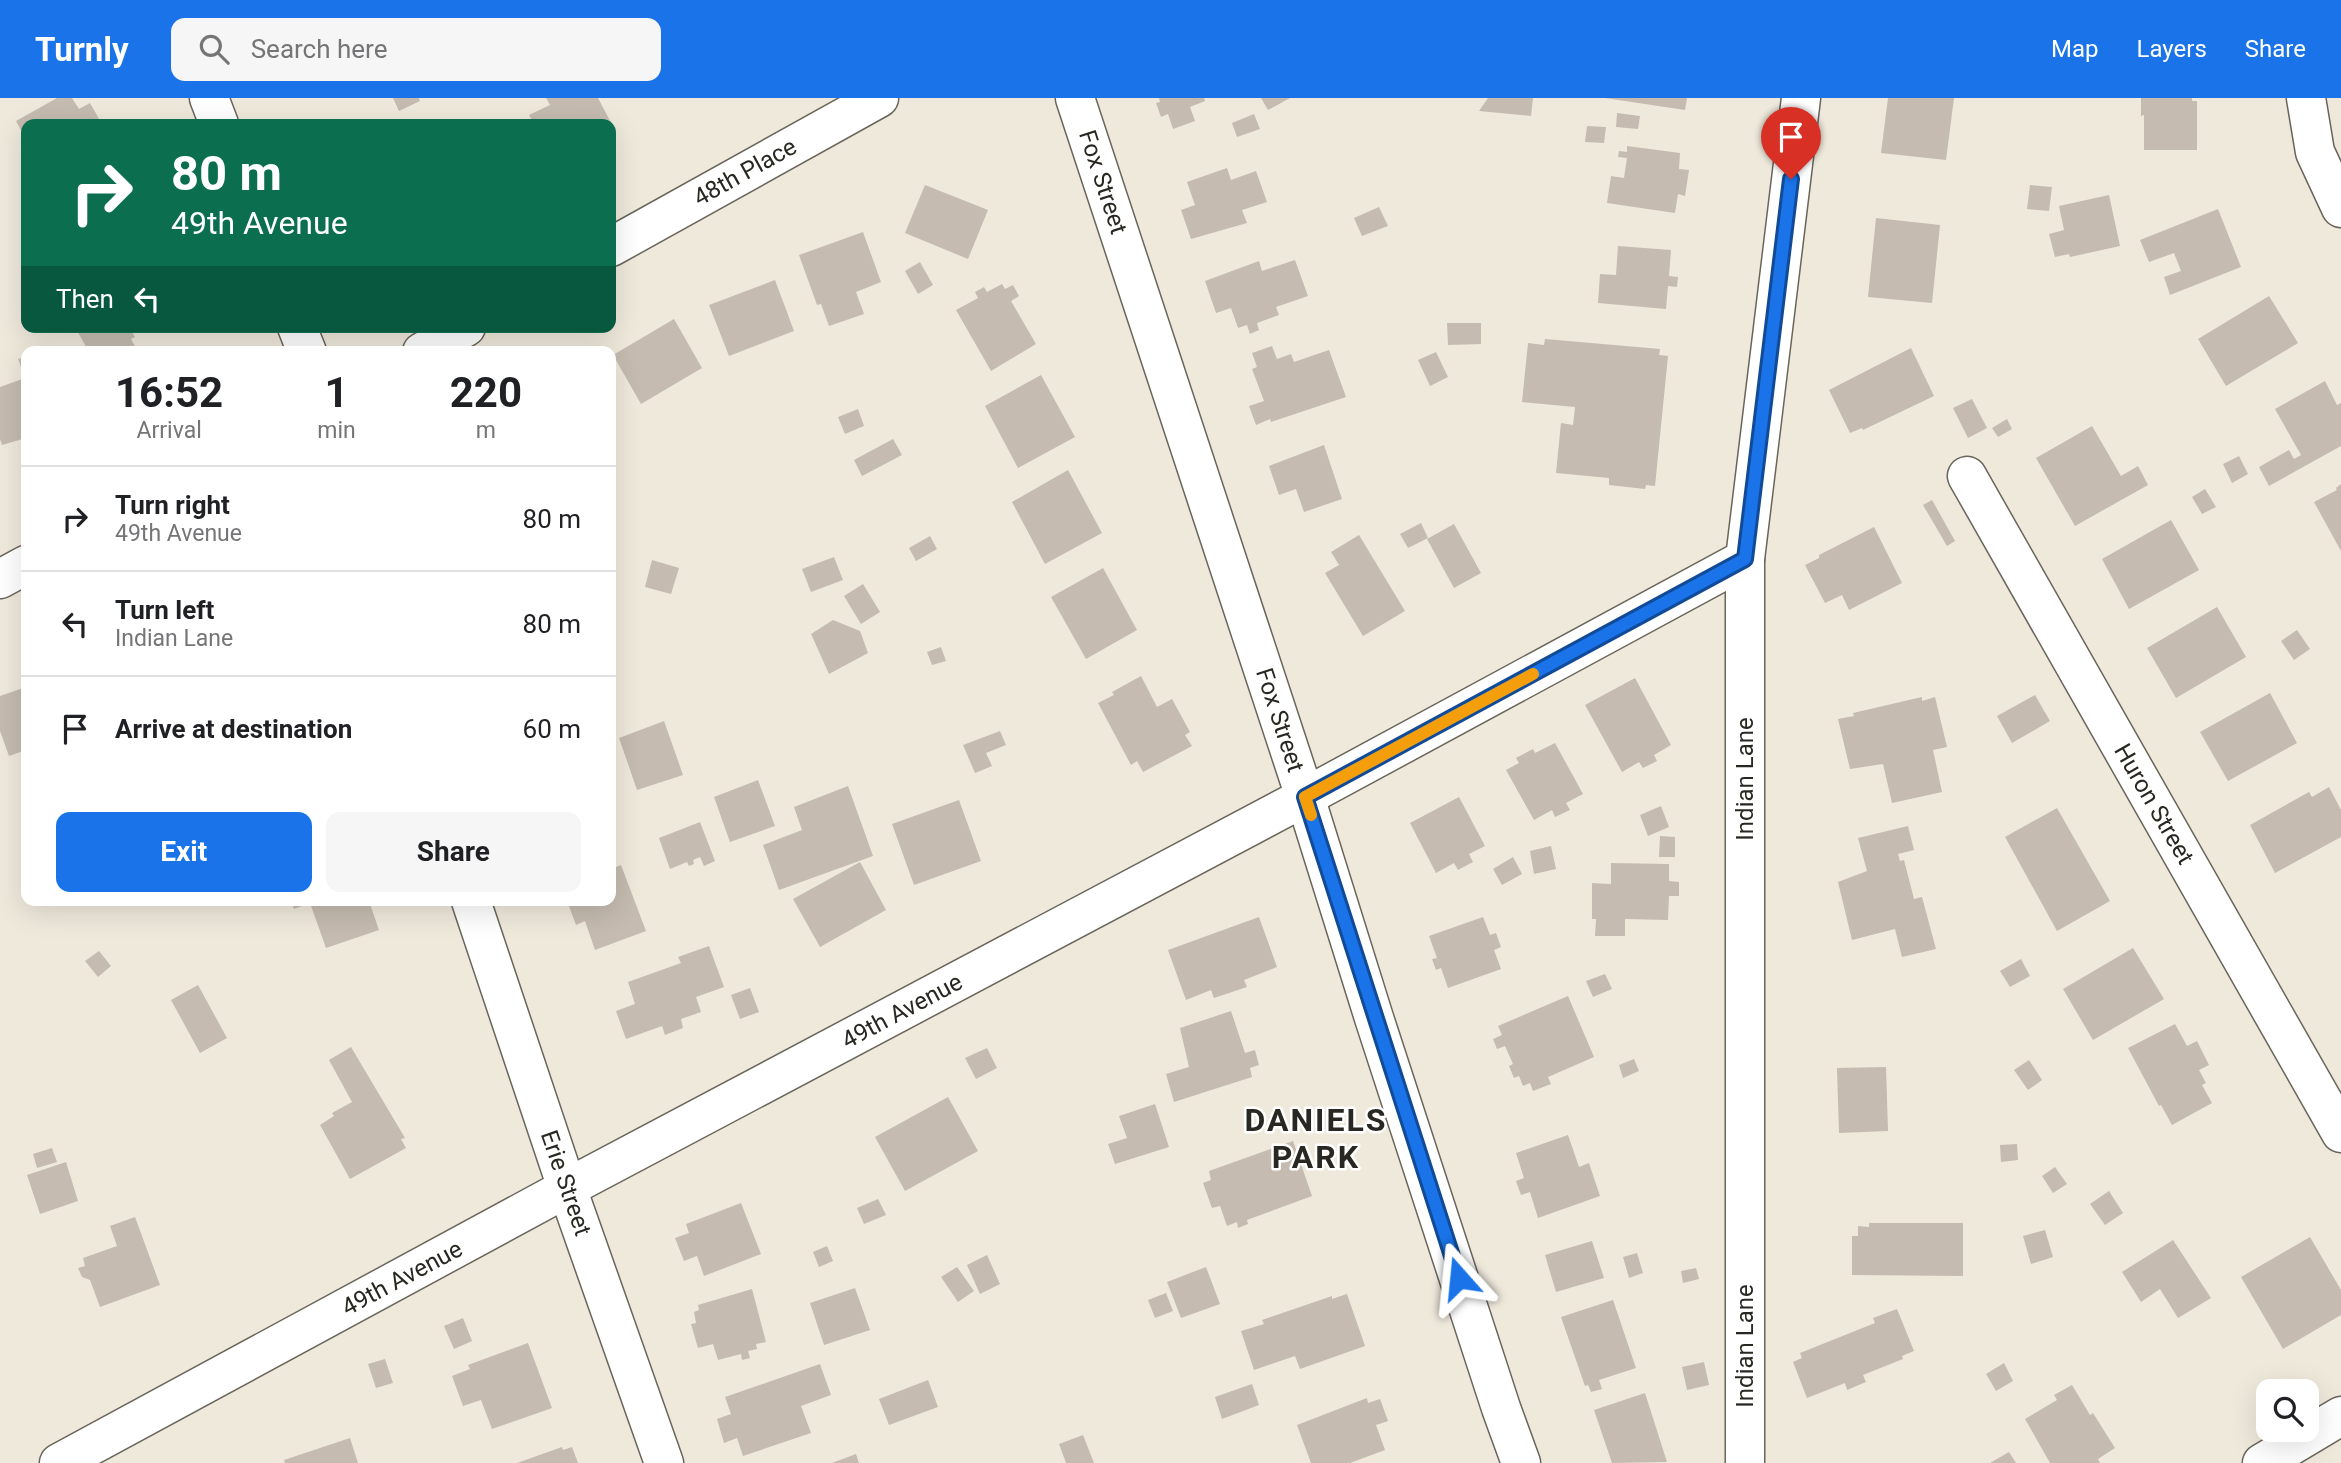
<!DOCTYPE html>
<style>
:root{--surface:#fff;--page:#f6f6f6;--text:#202124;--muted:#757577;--line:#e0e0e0;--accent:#1a73e8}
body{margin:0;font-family:Roboto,sans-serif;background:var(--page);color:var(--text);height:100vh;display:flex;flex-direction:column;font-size:26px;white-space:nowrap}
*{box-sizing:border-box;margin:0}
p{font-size:23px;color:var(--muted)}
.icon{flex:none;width:38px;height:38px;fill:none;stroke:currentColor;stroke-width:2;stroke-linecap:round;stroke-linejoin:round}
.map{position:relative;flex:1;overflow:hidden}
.panel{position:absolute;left:21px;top:248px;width:595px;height:560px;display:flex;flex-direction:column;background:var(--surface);border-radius:14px;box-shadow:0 7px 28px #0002}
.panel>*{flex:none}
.hud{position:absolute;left:21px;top:21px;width:595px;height:214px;border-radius:14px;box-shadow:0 7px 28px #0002;background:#0b6e4f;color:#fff;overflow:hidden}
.fabs{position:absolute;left:2256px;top:1281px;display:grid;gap:14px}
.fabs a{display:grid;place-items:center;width:63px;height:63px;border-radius:14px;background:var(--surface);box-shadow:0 7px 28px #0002;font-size:35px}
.pin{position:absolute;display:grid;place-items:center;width:60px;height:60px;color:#fff;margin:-72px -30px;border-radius:50% 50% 50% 0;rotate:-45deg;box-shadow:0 0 7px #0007}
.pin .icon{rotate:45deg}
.me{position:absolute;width:77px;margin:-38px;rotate:342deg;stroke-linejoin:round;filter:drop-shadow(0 0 5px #0008)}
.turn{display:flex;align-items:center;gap:24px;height:147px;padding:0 35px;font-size:32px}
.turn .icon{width:91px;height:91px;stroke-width:2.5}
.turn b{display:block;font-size:49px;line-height:60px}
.then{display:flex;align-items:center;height:66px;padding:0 35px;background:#0003;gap:14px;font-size:26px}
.eta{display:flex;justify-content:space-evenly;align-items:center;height:119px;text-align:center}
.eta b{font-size:42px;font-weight:700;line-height:49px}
.cta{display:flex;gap:14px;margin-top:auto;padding:14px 35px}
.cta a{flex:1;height:80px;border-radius:14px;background:var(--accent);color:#fff;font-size:28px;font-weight:700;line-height:80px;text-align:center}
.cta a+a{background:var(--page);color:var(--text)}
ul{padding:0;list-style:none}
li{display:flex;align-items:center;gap:21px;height:105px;padding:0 35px;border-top:2px solid var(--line)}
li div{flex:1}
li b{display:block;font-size:26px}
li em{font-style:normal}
header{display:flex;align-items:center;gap:42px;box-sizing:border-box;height:98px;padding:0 35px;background:var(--accent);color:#fff}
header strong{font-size:33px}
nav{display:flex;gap:38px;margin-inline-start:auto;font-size:24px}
.search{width:490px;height:63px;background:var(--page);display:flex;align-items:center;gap:18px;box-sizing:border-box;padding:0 24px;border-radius:14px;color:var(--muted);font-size:26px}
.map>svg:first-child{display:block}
.building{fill:#c5bbb0}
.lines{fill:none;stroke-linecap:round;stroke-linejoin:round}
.minor-casing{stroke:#6a655a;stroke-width:41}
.minor{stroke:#fff;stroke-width:38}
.route-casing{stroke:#114b97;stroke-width:18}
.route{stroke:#1a73e8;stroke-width:12}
.slow{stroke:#f59e0b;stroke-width:12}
.labels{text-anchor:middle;stroke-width:5;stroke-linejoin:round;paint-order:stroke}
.street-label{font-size:24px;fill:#282722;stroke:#fff}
.district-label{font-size:32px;font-weight:bold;letter-spacing:2px;fill:#282722;stroke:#fff}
</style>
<header>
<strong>Turnly</strong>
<div class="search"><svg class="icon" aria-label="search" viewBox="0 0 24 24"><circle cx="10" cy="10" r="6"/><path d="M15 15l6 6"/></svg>Search here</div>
<nav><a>Map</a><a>Layers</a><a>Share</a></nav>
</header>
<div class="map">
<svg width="2341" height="1365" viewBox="0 0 2341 1365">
<rect width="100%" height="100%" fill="#efe9dc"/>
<!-- building -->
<g class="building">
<polygon points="57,0 72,0 79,11 90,5 102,26 26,26 26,41 16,23"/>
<polygon points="393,0 419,0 420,3 399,13"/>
<polygon points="546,0 598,0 616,34 611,37 611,26 534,26 529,17 550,7"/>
<polygon points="1159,0 1204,0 1205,3 1190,9 1195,23 1173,31 1168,16 1161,19 1156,5 1160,4"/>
<polygon points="1261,0 1290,0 1268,12"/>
<polygon points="1488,0 1533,0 1531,18 1479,13"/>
<polygon points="1605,0 1687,0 1685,12"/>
<polygon points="1888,0 1954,0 1946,62 1881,55"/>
<polygon points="2141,0 2192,0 2192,3 2197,3 2197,52 2144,52 2144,17 2141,18"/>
<polygon points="1617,15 1640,18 1638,31 1616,29"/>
<polygon points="1254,16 1260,31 1237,39 1232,25"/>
<polygon points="1587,28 1606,29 1604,45 1585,44"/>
<polygon points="1627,48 1680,55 1679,71 1689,72 1685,98 1678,96 1675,115 1607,105 1611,78 1624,80 1627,60 1618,59 1619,53 1627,54"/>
<polygon points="1227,70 1231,82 1256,73 1267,104 1242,112 1247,125 1191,141 1181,112 1195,107 1187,84"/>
<polygon points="925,87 988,112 968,161 905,135"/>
<polygon points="2030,87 2052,89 2049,113 2027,111"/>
<polygon points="2109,97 2120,148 2070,159 2069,156 2055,159 2049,136 2064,132 2059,108"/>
<polygon points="1379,109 1388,128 1362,138 1354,120"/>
<polygon points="2218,111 2241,169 2170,197 2164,179 2181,173 2174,155 2149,164 2140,142"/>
<polygon points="1876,120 1940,127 1932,205 1868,199"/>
<polygon points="863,134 881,184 856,194 864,216 829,228 821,206 817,207 799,157"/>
<polygon points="1618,148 1671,152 1669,178 1678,179 1677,189 1668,188 1666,211 1598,205 1600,176 1616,177"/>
<polygon points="1295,162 1308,198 1276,209 1279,217 1257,225 1259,232 1250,236 1247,227 1238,230 1231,210 1216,215 1205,183 1259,163 1262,173"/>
<polygon points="920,164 933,187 918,196 905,173"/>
<polygon points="775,182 794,233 729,258 709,207"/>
<polygon points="1002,186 1005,191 1013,187 1019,198 1011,203 1036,246 991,273 956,212 978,200 975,194 984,189 987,194"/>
<polygon points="2269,198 2298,245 2226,288 2198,241"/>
<polygon points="674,221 702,270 641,306 613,257"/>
<polygon points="1447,225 1481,225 1481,246 1448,247"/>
<polygon points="75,229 129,229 135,239 131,241 138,254 89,254"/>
<polygon points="1545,241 1660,251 1659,257 1668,258 1655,388 1646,387 1645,391 1609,387 1609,380 1556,375 1561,325 1573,327 1575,309 1522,304 1528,245 1544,247"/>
<polygon points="1272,248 1277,261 1291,256 1294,264 1329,252 1346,299 1271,324 1270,321 1256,327 1249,308 1264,303 1252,271 1257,269 1252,255"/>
<polygon points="1911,250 1934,298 1863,332 1862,330 1850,335 1829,292"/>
<polygon points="1436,254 1448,279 1430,288 1418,262"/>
<polygon points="26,259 26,340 2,347 0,341 0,289 25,280 18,261"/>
<polygon points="1041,277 1075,339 1018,370 985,308"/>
<polygon points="2325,283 2337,307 2341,305 2341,348 2269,388 2259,369 2289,352 2294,361 2301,357 2275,311"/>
<polygon points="1972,301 1987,330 1968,340 1953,310"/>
<polygon points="858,311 864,328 845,336 838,319"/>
<polygon points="2007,321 2012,331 1998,339 1992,330"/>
<polygon points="2092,328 2121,378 2138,368 2148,387 2075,428 2036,360"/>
<polygon points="893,341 902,357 862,378 854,362"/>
<polygon points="1324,347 1342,401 1304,414 1296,391 1279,397 1269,368"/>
<polygon points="2239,358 2248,376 2232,385 2223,366"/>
<polygon points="1068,372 1102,435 1045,466 1012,404"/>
<polygon points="2341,386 2341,453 2314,404 2337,392 2336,390"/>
<polygon points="2205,391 2216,409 2202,416 2192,399"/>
<polygon points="1932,402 1955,443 1947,448 1923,407"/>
<polygon points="2171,422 2199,472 2129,511 2102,461"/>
<polygon points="1421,425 1428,440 1408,450 1400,436"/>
<polygon points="1454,426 1481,475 1454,490 1427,441"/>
<polygon points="1874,429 1902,485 1849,512 1842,497 1825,505 1805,467 1819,460 1819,457"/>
<polygon points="1359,437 1405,513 1363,538 1325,475 1339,467 1331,454"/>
<polygon points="930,438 937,451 916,463 909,450"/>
<polygon points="834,459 843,482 811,494 802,471"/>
<polygon points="652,462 679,470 671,496 645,489"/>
<polygon points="1103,470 1137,532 1086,561 1051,499"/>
<polygon points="863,486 880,514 861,526 844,498"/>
<polygon points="2217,509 2246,559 2176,600 2147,550"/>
<polygon points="833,522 860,533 868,555 829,576 811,536"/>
<polygon points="2297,532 2310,551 2294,562 2281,543"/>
<polygon points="941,549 946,563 932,567 927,554"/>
<polygon points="1141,578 1157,609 1172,601 1190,634 1185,637 1192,648 1143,674 1137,663 1131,667 1098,605 1114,597 1112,594"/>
<polygon points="1635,580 1671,647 1654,657 1657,663 1643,670 1639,664 1622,674 1585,607"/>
<polygon points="26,589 26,652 9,658 0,633 0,598"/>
<polygon points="2270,595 2297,645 2228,683 2200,634"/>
<polygon points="2035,597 2050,623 2012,645 1997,618"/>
<polygon points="1922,599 1922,603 1935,599 1947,649 1933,652 1942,694 1892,705 1883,666 1850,671 1838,621 1854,618 1853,615"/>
<polygon points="664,623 683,677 637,692 619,640"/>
<polygon points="1000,633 1006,647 986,655 992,668 975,675 963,647"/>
<polygon points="1555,645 1583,696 1566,705 1570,712 1555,719 1552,712 1534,722 1506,672 1519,665 1516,660 1533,651 1535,655"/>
<polygon points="758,682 775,728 730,744 714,699"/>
<polygon points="848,688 873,758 779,792 763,747 802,732 794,709"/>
<polygon points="2329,689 2341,712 2341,739 2275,775 2250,727 2309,694 2312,699"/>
<polygon points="1459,699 1485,748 1469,756 1473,764 1458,772 1454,765 1436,775 1410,725"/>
<polygon points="959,702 981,763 914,787 892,726"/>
<polygon points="1661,708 1669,729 1648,738 1640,717"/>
<polygon points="2057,710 2110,803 2057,833 2005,739"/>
<polygon points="700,724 715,763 704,768 700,759 693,762 694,766 689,768 687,764 670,771 659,740"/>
<polygon points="1908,728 1914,752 1898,756 1900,763 1904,762 1914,801 1922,799 1936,851 1902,859 1895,831 1852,842 1838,784 1867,773 1858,740"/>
<polygon points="1660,738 1675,739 1675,759 1659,759"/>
<polygon points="1551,748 1556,771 1534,776 1530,753"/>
<polygon points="1513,759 1522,776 1502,787 1493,771"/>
<polygon points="860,764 886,812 820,849 793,801"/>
<polygon points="1611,765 1669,766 1669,783 1679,784 1679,798 1669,798 1668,822 1625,821 1625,838 1595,838 1596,821 1592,821 1592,785 1611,786"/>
<polygon points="621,767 646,833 595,852 585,823 576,827 567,803 611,803 611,771"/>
<polygon points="291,803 369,803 379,832 326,850 310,805 294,811"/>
<polygon points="1259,819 1277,869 1244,882 1247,889 1214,900 1211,892 1186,902 1168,852"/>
<polygon points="1483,819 1490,837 1496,835 1501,849 1494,852 1501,871 1448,890 1441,870 1436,872 1432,861 1437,860 1429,838"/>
<polygon points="709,848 724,889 696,899 701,914 681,921 683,930 665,937 662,928 626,941 616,913 635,906 628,884 681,865 678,859"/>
<polygon points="2133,850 2164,901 2093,942 2063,891"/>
<polygon points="99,853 111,868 98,879 85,863"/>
<polygon points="2021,861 2030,878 2010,889 2000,873"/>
<polygon points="1605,876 1612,891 1593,899 1586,883"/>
<polygon points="198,887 227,940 200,955 171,902"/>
<polygon points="750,890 759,914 740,921 731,897"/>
<polygon points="1568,898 1594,959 1548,979 1551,986 1533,993 1530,985 1523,988 1519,978 1514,980 1509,968 1513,966 1505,948 1497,951 1493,941 1502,937 1498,928"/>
<polygon points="1231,913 1245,955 1255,952 1259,967 1250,970 1252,979 1174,1004 1166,976 1189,969 1180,930"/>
<polygon points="2175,926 2187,948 2197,943 2209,967 2199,972 2206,985 2202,987 2212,1005 2172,1027 2161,1007 2159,1008 2128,950"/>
<polygon points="351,949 405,1040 401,1041 406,1050 350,1081 320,1027 334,1018 332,1015 352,1004 329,962"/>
<polygon points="987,950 997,970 976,981 965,960"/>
<polygon points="1634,961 1639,973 1623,980 1619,967"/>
<polygon points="2029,962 2042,982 2028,992 2014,972"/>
<polygon points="1886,969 1888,1033 1839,1035 1837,970"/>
<polygon points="948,999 978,1053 905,1093 875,1039"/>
<polygon points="1155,1006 1169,1049 1115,1066 1108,1046 1127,1040 1119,1018"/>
<polygon points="1568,1037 1579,1069 1589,1065 1600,1098 1538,1120 1530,1094 1521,1097 1516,1083 1524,1080 1516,1055"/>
<polygon points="1293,1043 1312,1098 1247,1122 1248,1126 1238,1130 1237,1124 1227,1128 1220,1108 1212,1110 1203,1085 1211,1082 1209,1073"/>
<polygon points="2017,1046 2018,1062 2001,1064 2000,1047"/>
<polygon points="52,1050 57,1064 37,1070 33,1056"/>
<polygon points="66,1064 78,1103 40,1116 27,1077"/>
<polygon points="2055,1069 2067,1086 2053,1095 2042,1078"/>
<polygon points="2109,1093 2123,1115 2105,1127 2090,1106"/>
<polygon points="878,1101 886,1117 864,1126 857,1110"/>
<polygon points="741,1105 761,1156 704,1178 697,1158 684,1163 675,1140 689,1135 686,1126"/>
<polygon points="135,1119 160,1187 100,1209 90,1182 82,1179 78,1170 85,1168 83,1160 117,1148 110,1128"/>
<polygon points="1869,1125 1963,1125 1963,1178 1852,1177 1852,1138 1858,1138 1858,1128 1869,1129"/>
<polygon points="2045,1132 2053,1159 2031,1166 2023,1138"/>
<polygon points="2310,1139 2341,1192 2341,1217 2283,1251 2241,1179"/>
<polygon points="2173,1142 2211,1200 2178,1220 2160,1191 2141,1204 2122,1174"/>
<polygon points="1592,1143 1604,1180 1556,1194 1545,1157"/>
<polygon points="827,1148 833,1163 819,1169 813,1154"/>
<polygon points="1637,1155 1643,1175 1629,1180 1623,1159"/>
<polygon points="987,1157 1000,1186 980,1196 967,1167"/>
<polygon points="957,1169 974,1193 958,1204 941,1179"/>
<polygon points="1206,1169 1220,1206 1181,1220 1167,1184"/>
<polygon points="1696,1170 1699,1181 1683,1185 1681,1173"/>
<polygon points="855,1190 870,1232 824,1247 810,1205"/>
<polygon points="752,1191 766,1244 756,1246 757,1251 748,1253 750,1260 742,1262 741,1256 718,1262 713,1246 698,1250 691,1226 696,1225 694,1214 699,1212 698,1207"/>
<polygon points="1166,1195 1173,1213 1155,1220 1148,1202"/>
<polygon points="1347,1196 1365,1248 1300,1271 1295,1258 1254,1272 1241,1233 1264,1226 1262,1222 1332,1198 1332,1201"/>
<polygon points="1613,1202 1636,1270 1599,1282 1602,1291 1591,1294 1588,1287 1585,1288 1561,1219"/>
<polygon points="1897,1211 1914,1253 1902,1258 1903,1261 1863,1277 1866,1284 1847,1292 1845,1285 1807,1300 1793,1264 1802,1260 1800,1255 1875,1225 1873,1220"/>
<polygon points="463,1220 472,1243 454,1251 444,1228"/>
<polygon points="528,1245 552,1310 492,1331 481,1302 463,1308 452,1278 470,1271 468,1267"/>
<polygon points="385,1261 393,1285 376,1290 368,1266"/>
<polygon points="1704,1264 1709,1287 1687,1292 1682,1269"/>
<polygon points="2004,1265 2013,1283 1996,1293 1986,1276"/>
<polygon points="820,1266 831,1297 801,1308 811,1335 743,1358 737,1340 724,1345 717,1321 731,1316 725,1299"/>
<polygon points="928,1282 938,1309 889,1327 879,1301"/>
<polygon points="1252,1286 1259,1307 1222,1321 1215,1299"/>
<polygon points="2072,1287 2090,1317 2093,1315 2115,1350 2098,1361 2100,1365 2050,1365 2025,1321 2057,1302 2054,1297"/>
<polygon points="1645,1295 1667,1364 1612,1365 1594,1312"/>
<polygon points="1367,1300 1368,1305 1380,1301 1388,1323 1376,1327 1385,1352 1350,1365 1311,1365 1297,1327"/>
<polygon points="1083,1337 1094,1365 1066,1365 1059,1346"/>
<polygon points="350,1340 358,1365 285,1365 284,1362"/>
<polygon points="562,1349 563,1352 572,1349 578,1365 517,1365"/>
<polygon points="2009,1354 2016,1365 1990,1365"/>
<polygon points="856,1356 859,1365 832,1365"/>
</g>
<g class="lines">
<!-- minor casing -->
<g class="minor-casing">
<g id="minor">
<polyline points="209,0 219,26"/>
<polyline points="1075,0 1305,699 1374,920 1501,1310 1521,1365"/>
<polyline points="2306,0 2315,54 2341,110"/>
<polyline points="611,149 879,0"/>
<polyline points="297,229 307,254"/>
<polyline points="422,254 466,229"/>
<polyline points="1967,378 2341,1035"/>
<polyline points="0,481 26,467"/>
<polyline points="471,803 567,1090 664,1365"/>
<polyline points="59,1365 567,1090 1305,699 1745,461"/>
<polyline points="1745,1365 1745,461 1801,0"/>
<polyline points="2262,1365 2341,1318"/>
</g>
</g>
<!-- minor -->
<use href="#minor" class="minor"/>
</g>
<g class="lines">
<!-- route casing -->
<g class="route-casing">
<polyline id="route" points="1459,1180 1305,699 1745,461 1791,81"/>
</g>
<!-- route -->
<use href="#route" class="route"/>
<!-- slow -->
<polyline class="slow" points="1311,717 1305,699 1533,576"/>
</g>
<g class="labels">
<!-- street labels -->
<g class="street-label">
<text transform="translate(745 74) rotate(-29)" y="8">48th Place</text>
<text transform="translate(1103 84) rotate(72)" y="8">Fox Street</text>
<text transform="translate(1280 622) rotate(72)" y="8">Fox Street</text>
<text transform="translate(1745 681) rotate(-90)" y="8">Indian Lane</text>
<text transform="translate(2154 706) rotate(60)" y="8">Huron Street</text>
<text transform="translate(902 913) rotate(-28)" y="8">49th Avenue</text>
<text transform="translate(566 1085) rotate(71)" y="8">Erie Street</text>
<text transform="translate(402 1180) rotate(-28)" y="8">49th Avenue</text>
<text transform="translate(1745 1248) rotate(-90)" y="8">Indian Lane</text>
</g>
<!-- district labels -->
<g class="district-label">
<text x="1316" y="1033">DANIELS<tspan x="1316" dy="37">PARK</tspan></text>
</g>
</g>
</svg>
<div class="fabs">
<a><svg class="icon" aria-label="search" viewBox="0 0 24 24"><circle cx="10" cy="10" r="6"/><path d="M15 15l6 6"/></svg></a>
</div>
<div class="pin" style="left:1791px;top:81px;background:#d93025"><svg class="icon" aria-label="arrive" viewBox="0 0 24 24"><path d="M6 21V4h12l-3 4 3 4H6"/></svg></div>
<svg class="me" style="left:1459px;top:1180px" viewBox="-20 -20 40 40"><path d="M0-17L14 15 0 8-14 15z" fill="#1a73e8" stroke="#fff" stroke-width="4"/></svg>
<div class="hud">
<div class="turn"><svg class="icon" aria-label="right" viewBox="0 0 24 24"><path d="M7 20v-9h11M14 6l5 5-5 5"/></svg><div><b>80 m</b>49th Avenue</div></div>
<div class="then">Then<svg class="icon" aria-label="left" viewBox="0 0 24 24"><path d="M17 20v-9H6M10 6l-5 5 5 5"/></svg></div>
</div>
<section class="panel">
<div class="eta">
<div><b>16:52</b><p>Arrival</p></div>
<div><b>1</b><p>min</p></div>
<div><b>220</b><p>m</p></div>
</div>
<ul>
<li><svg class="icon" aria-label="right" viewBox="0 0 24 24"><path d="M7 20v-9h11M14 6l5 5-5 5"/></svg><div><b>Turn right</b><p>49th Avenue</p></div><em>80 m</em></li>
<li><svg class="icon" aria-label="left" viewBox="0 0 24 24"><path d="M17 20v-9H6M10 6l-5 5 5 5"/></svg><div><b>Turn left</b><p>Indian Lane</p></div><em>80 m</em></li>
<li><svg class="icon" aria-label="arrive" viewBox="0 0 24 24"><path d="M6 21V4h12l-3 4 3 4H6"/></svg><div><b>Arrive at destination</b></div><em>60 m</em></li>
</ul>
<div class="cta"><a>Exit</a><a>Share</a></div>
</section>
</div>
